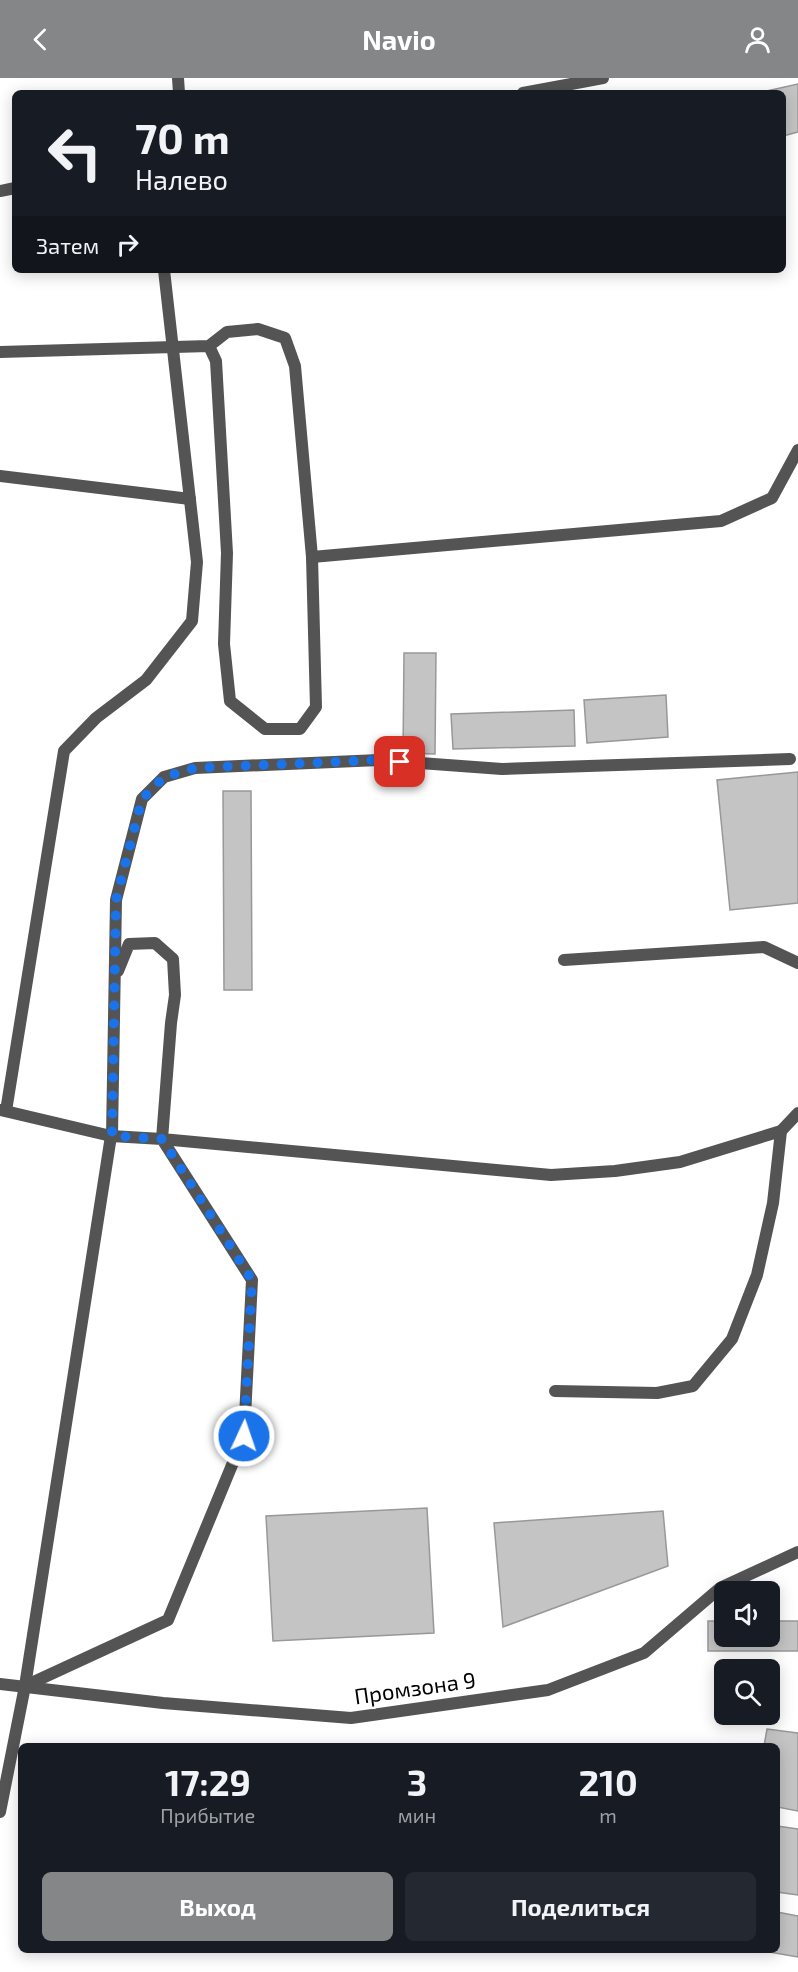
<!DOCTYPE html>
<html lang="ru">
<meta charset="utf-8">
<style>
:root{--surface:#171b24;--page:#242831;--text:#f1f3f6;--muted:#9ea1a6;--accent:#858687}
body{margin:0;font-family:"Exo 2",sans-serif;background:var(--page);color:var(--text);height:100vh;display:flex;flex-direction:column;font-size:22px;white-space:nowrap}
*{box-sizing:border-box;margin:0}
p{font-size:20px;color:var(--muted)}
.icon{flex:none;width:33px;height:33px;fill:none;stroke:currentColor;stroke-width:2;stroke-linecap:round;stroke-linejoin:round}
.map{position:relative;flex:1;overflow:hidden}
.sheet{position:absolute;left:18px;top:1665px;width:762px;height:210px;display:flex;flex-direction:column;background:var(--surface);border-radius:9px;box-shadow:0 3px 15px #0003}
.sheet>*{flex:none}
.banner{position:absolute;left:12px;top:12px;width:774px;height:183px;border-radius:9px;box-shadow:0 3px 15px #0003;background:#171b24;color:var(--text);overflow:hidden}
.controls{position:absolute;left:714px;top:1503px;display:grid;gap:12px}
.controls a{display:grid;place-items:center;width:66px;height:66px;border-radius:9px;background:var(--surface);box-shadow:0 3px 15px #0003;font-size:30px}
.pin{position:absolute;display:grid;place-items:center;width:51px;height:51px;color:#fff;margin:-26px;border-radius:12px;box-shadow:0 3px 9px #0006}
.me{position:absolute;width:66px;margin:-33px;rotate:3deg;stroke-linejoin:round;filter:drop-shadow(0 0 4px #0008)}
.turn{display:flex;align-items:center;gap:21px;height:126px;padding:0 24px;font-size:27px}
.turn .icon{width:78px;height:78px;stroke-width:2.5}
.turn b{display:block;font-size:42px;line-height:51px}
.then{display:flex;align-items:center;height:57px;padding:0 24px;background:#0003;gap:12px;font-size:22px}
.eta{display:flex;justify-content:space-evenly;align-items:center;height:102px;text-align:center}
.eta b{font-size:36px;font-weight:700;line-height:42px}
.action{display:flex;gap:12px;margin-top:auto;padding:12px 24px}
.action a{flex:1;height:69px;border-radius:9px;background:var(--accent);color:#fff;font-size:24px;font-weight:700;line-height:69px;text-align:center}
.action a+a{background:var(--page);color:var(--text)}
header{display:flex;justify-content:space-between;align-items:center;height:78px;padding:0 24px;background:var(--accent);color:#fff;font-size:27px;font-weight:700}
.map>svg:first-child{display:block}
.building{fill:#c4c4c4;stroke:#989898;stroke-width:1.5}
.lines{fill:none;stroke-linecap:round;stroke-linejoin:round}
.service{stroke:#545454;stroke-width:12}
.route{stroke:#1a73e8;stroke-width:10;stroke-dasharray:0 18}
.labels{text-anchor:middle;stroke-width:5;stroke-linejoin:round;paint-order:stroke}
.street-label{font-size:22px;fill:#000;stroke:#fff}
</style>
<header><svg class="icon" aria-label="back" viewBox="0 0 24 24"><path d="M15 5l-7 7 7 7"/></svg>Navio<svg class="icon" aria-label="person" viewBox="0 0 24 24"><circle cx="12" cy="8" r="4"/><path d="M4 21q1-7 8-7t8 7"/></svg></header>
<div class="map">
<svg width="798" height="1894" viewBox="0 0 798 1894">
<rect width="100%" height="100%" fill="#fff"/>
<!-- building -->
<g class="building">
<polygon points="798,6 798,54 783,58 783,15 758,15"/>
<polygon points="404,575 436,575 435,676 403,675"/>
<polygon points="666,617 668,659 587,665 584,622"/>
<polygon points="574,632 575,668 453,671 451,636"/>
<polygon points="798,694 798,825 730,832 717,702"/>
<polygon points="223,713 251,713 252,912 224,912"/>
<polygon points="427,1430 434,1555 273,1563 266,1438"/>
<polygon points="663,1433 668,1488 503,1549 494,1445"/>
<polygon points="708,1543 724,1543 724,1558 770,1558 770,1543 798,1543 798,1573 708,1573"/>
<polygon points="767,1651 798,1655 798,1733 777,1729 777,1668 764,1668"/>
<polygon points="777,1748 798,1751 798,1817 777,1814"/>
<polygon points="777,1834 798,1838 798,1879 758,1872 777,1872"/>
</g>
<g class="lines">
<!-- service -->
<g class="service">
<polyline points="178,0 179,15"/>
<polyline points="523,15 603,0"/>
<polyline points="0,113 15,110"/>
<polyline points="0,274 209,268 227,254 258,251 285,260 295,288 312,479 316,629 300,651 265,651 230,623 224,566 227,475 216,283 209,268"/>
<polyline points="0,398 190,421"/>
<polyline points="312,479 721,443 772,420 798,372"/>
<polyline points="564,882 764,869 798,885"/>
<polyline points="118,893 129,866 155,865 173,881 175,917 171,945 162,1061 551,1097 615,1093 680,1084 781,1053 798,1035"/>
<polyline points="1,1032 111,1058 162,1061 252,1202 244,1358 168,1542 25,1608"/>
<polyline points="6,1033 64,673 96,640 146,602 192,543 197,484 164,192"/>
<polyline points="112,1058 116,822 142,721 164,699 195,690 379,682 502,691 790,681"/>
<polyline points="555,1313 657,1315 693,1308 732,1261 757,1197 773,1125 781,1053"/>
<polyline points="0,1606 163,1625 351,1640 548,1612 644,1575 720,1510 798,1474"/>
<polyline points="0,1734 25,1608 111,1058"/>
</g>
</g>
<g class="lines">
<!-- route -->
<polyline class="route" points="244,1358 252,1202 162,1061 112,1058 116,822 142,721 164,699 195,690 379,682 400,684"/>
</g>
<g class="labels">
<!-- street labels -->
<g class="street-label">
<text transform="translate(415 1610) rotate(-8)" y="8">Промзона 9</text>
</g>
</g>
</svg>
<div class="controls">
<a><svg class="icon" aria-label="sound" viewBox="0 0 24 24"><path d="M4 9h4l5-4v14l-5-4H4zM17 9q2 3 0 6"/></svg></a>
<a><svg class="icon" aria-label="search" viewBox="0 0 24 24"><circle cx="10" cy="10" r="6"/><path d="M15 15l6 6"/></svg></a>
</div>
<div class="pin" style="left:400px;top:684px;background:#d93025"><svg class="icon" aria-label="arrive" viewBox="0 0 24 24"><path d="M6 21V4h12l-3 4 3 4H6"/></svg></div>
<svg class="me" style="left:244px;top:1358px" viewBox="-20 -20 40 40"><circle r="17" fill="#1a73e8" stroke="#fff" stroke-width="3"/><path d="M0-11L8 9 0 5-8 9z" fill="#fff"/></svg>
<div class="banner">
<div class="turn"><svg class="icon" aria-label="left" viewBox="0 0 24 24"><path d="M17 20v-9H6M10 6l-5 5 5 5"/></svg><div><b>70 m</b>Налево</div></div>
<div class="then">Затем<svg class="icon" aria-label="right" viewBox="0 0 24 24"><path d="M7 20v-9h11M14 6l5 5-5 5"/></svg></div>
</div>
<section class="sheet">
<div class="eta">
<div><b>17:29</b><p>Прибытие</p></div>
<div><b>3</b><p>мин</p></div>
<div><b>210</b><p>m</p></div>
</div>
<div class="action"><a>Выход</a><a>Поделиться</a></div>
</section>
</div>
